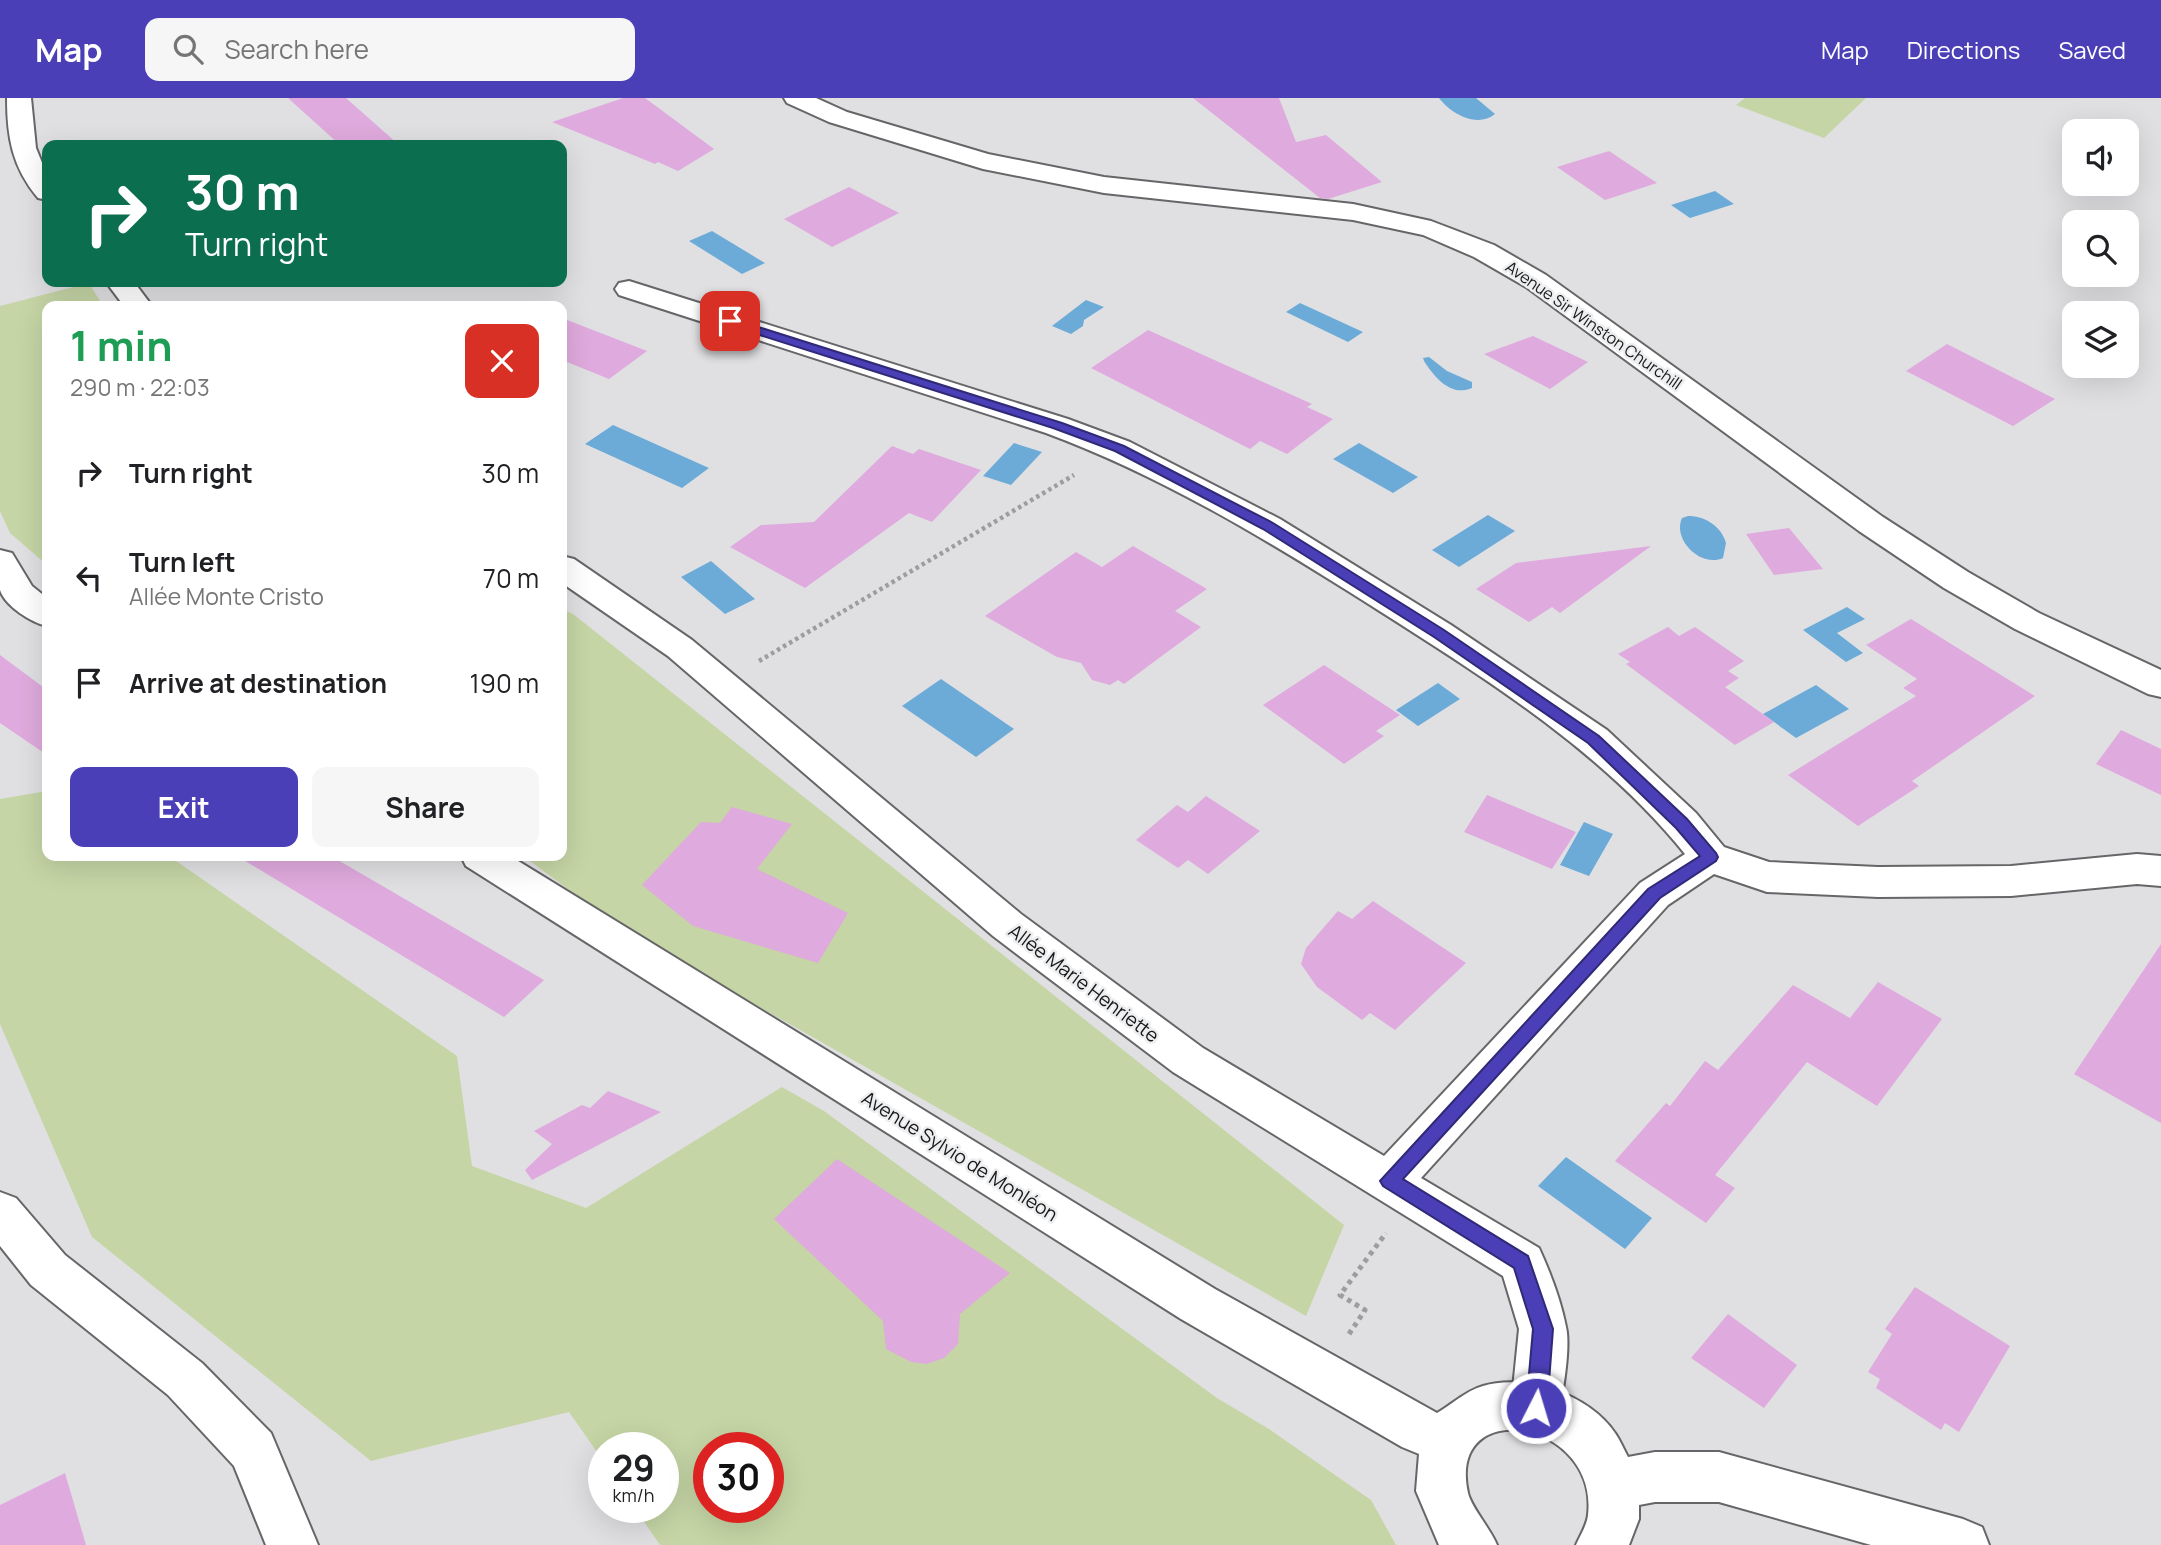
<!DOCTYPE html>
<meta charset="utf-8">
<style>
:root{--surface:#fff;--page:#f6f6f6;--text:#202124;--muted:#757577;--accent:#4a3fb6}
body{margin:0;font-family:Manrope,sans-serif;background:var(--page);color:var(--text);height:100vh;display:flex;flex-direction:column;font-size:26px;white-space:nowrap}
*{box-sizing:border-box;margin:0}
p{font-size:23px;color:var(--muted)}
.icon{flex:none;width:38px;height:38px;fill:none;stroke:currentColor;stroke-width:2;stroke-linecap:round;stroke-linejoin:round}
.map{position:relative;flex:1;overflow:hidden}
.sheet{position:absolute;left:42px;top:203px;width:525px;height:560px;display:flex;flex-direction:column;background:var(--surface);border-radius:14px;box-shadow:0 7px 28px #0002}
.sheet>*{flex:none}
.hud{position:absolute;left:42px;top:42px;width:525px;height:147px;border-radius:14px;box-shadow:0 7px 28px #0002;background:#0b6e4f;color:#fff;overflow:hidden}
.fabs{position:absolute;left:2062px;top:21px;display:grid;gap:14px}
.fabs a{display:grid;place-items:center;width:77px;height:77px;border-radius:14px;background:var(--surface);box-shadow:0 7px 28px #0002;font-size:35px}
.speed{position:absolute;left:588px;top:1334px;display:flex;gap:14px;font-size:35px;font-weight:700;text-align:center}
.speed>*{display:grid;place-content:center;width:91px;height:91px;border-radius:50%;background:var(--surface);box-shadow:0 7px 28px #0002;line-height:1}
.speed small{font-size:18px;font-weight:400}
.speed .limit{border:10px solid #d22;background:#fff;color:#111}
.pin{position:absolute;display:grid;place-items:center;width:60px;height:60px;color:#fff;margin:-30px;border-radius:14px;box-shadow:0 4px 10px #0006}
.me{position:absolute;width:77px;margin:-38px;rotate:5deg;stroke-linejoin:round;filter:drop-shadow(0 0 5px #0008)}
.turn{display:flex;align-items:center;gap:24px;height:147px;padding:0 28px;font-size:32px}
.turn .icon{width:91px;height:91px;stroke-width:2.5}
.turn b{display:block;font-size:49px;line-height:60px}
.round{display:grid;place-items:center;flex:none;width:74px;height:74px;border-radius:14px;background:var(--page)}
.head{display:flex;align-items:center;justify-content:space-between;height:119px;padding:0 28px}
h1{font-size:42px;font-weight:700;line-height:52px;color:#1e9e55}
.action{display:flex;gap:14px;margin-top:auto;padding:14px 28px}
.action a{flex:1;height:80px;border-radius:14px;background:var(--accent);color:#fff;font-size:28px;font-weight:700;line-height:80px;text-align:center}
.action a+a{background:var(--page);color:var(--text)}
ul{padding:0;list-style:none}
li{display:flex;align-items:center;gap:21px;height:105px;padding:0 28px}
li div{flex:1}
li b{display:block;font-size:26px}
li em{font-style:normal}
header{display:flex;align-items:center;gap:42px;box-sizing:border-box;height:98px;padding:0 35px;background:var(--accent);color:#fff}
header strong{font-size:33px}
nav{display:flex;gap:38px;margin-inline-start:auto;font-size:24px}
.search{width:490px;height:63px;background:var(--page);display:flex;align-items:center;gap:18px;box-sizing:border-box;padding:0 24px;border-radius:14px;color:var(--muted);font-size:26px}
.map>svg:first-child{display:block}
.green{fill:#c5d5a5;fill-rule:evenodd}
.water{fill:#6cabd7}
.building{fill:#dfaadd}
.lines{fill:none;stroke-linecap:round;stroke-linejoin:round}
.minor-casing{stroke:#666668;stroke-width:4}
.major-casing{stroke:#666668;stroke-width:4}
.path-far1{stroke:#9d9d9f;stroke-width:4.5;stroke-dasharray:3.5 3.5;stroke-linecap:butt}
.path{stroke:#9d9d9f;stroke-width:5;stroke-dasharray:4.5 4.5;stroke-linecap:butt}
.minor{fill:#fff;fill-rule:evenodd}
.major{fill:#fff;fill-rule:evenodd}
.route{fill:#4a3fb6;stroke:#302976;stroke-width:2}
.labels{text-anchor:middle;stroke-width:5;stroke-linejoin:round;paint-order:stroke}
.far-street-label{font-size:16px;fill:#181819;stroke:#edeef0}
.street-label{font-size:19px;fill:#181819;stroke:#edeef0}
</style>
<header>
<strong>Map</strong>
<div class="search"><svg class="icon" aria-label="search" viewBox="0 0 24 24"><circle cx="10" cy="10" r="6"/><path d="M15 15l6 6"/></svg>Search here</div>
<nav><a>Map</a><a>Directions</a><a>Saved</a></nav>
</header>
<div class="map">
<svg width="2161" height="1447" viewBox="0 0 2161 1447">
<rect width="100%" height="100%" fill="#e0e0e3"/>
<!-- green -->
<g class="green">
<polygon points="1745,0 1866,0 1824,40 1736,7"/>
<polygon points="89,185 103,208 47,208 47,467 10,435 0,413 0,208"/>
<polygon points="562,511 573,516 1344,1127 1306,1218 625,833 523,758 562,758"/>
<path d="M 47,693 L 47,758 L 169,758 L 457,958 L 472,1068 L 586,1110 L 782,989 L 824,1013 L 1217,1300 L 1269,1331 L 1371,1402 L 1396,1447 L 660,1447 L 634,1409 L 663,1409 L 663,1349 L 604,1349 L 604,1364 L 569,1314 L 371,1363 L 92,1139 L 0,926 L 0,701 ZM 709,1349 L 768,1349 L 768,1409 L 709,1409 Z"/>
</g>
<!-- water -->
<g class="water">
<path d="M 1439,0 L 1476,0 L 1495,16 C 1478,30 1452,17 1439,0 Z"/>
<polygon points="1715,93 1734,106 1690,120 1671,107"/>
<polygon points="712,133 765,165 742,176 689,143"/>
<polygon points="1086,202 1104,209 1084,222 1083,228 1071,236 1052,228"/>
<polygon points="1300,205 1363,234 1348,244 1286,214"/>
<path d="M 1429,259 L 1447,273 L 1472,284 L 1472,290 C 1451,299 1435,280 1424,263 L 1423,260 Z"/>
<polygon points="613,327 709,370 682,390 585,346"/>
<polygon points="1014,345 1042,354 1011,387 983,378"/>
<polygon points="1359,345 1418,379 1393,395 1333,361"/>
<polygon points="1488,417 1515,433 1459,469 1432,452"/>
<path d="M 1688,418 C 1705,418 1721,428 1726,445 L 1723,460 C 1701,470 1672,442 1682,420 Z"/>
<polygon points="711,463 755,501 725,516 681,479"/>
<polygon points="1847,509 1865,521 1837,535 1863,555 1846,564 1803,532"/>
<polygon points="941,581 1014,631 976,659 902,608"/>
<polygon points="1438,585 1460,601 1418,628 1396,612"/>
<polygon points="1816,587 1849,611 1796,640 1763,616"/>
<polygon points="1584,724 1613,736 1589,778 1560,767"/>
<polygon points="1566,1059 1652,1120 1625,1151 1538,1088"/>
</g>
<!-- building -->
<g class="building">
<polygon points="288,0 346,0 399,47 340,47"/>
<polygon points="623,0 645,0 714,51 678,73 658,64 655,66 552,24"/>
<polygon points="1193,0 1279,0 1296,44 1326,37 1382,84 1328,101 1320,100"/>
<polygon points="1609,53 1657,85 1605,102 1557,69"/>
<polygon points="849,89 899,115 832,149 784,121"/>
<polygon points="562,220 647,253 609,281 562,262"/>
<polygon points="1148,232 1312,306 1307,309 1333,321 1287,356 1260,343 1250,351 1091,270"/>
<polygon points="1533,238 1588,264 1550,291 1484,256"/>
<polygon points="1947,246 2055,301 2013,328 1906,273"/>
<polygon points="892,348 913,356 919,351 981,372 932,424 909,415 805,490 730,449 761,427 814,424"/>
<polygon points="1789,430 1823,471 1774,477 1746,436"/>
<polygon points="1133,448 1207,491 1175,513 1201,529 1124,586 1118,582 1110,587 1092,582 1081,565 1057,559 985,518 1076,454 1102,469"/>
<polygon points="1651,448 1560,515 1552,509 1529,524 1476,491 1516,465"/>
<polygon points="1911,521 2035,598 1912,683 1919,688 1858,728 1788,677 1916,598 1903,590 1917,581 1866,547"/>
<polygon points="1668,529 1679,538 1695,529 1744,563 1728,573 1739,580 1725,589 1774,624 1735,647 1626,566 1630,564 1618,556"/>
<polygon points="0,557 47,592 47,657 0,625"/>
<polygon points="1324,567 1400,617 1376,633 1384,638 1344,666 1263,607"/>
<polygon points="2121,632 2161,651 2161,697 2096,666"/>
<polygon points="1487,697 1576,734 1552,771 1464,734"/>
<polygon points="1206,698 1260,733 1208,776 1188,762 1178,770 1136,742 1177,707 1188,714"/>
<polygon points="732,709 792,726 757,771 848,815 818,865 693,828 642,787 701,724 720,725"/>
<polygon points="237,758 331,758 544,882 504,919"/>
<polygon points="1373,803 1466,865 1395,932 1370,915 1362,922 1317,889 1301,866 1306,850 1338,813 1352,821"/>
<polygon points="2161,846 2161,1025 2074,976"/>
<polygon points="1878,884 1942,921 1877,1008 1807,964 1715,1077 1735,1090 1706,1125 1615,1063 1666,1005 1670,1008 1705,963 1718,972 1793,887 1850,920"/>
<polygon points="608,993 661,1014 532,1082 525,1072 552,1046 534,1033 582,1007 590,1010"/>
<polygon points="837,1061 1010,1175 960,1216 958,1246 944,1260 927,1266 911,1264 886,1251 883,1223 774,1121"/>
<polygon points="1915,1189 2010,1248 1959,1334 1945,1325 1941,1332 1876,1290 1880,1281 1868,1274 1892,1236 1885,1231"/>
<polygon points="1728,1216 1797,1267 1764,1310 1691,1260"/>
<polygon points="65,1375 86,1447 0,1447 0,1407"/>
</g>
<g class="lines">
<!-- minor casing -->
<g class="minor-casing">
<g id="minor">
<path d="M 7,0 L 31,0 L 36,50 L 47,77 L 47,102 L 38,100 C 12,69 7,39 7,0 Z"/>
<polygon points="784,0 816,0 847,14 988,56 1104,79 1353,106 1431,123 1494,147 1546,177 1883,419 1968,474 2039,515 2161,572 2161,599 2148,596 2015,531 1944,490 1859,433 1526,189 1474,159 1423,137 1353,122 1104,95 983,71 829,24 787,5"/>
<path d="M 629,183 L 1068,321 L 1130,344 L 1280,421 L 1451,527 L 1607,632 L 1696,715 L 1724,749 L 1769,764 L 1878,769 L 2011,768 L 2137,756 L 2161,758 L 2161,788 L 2137,786 L 2011,798 L 1878,799 L 1767,794 L 1714,776 L 1668,807 L 1421,1080 L 1539,1150 C 1550,1174 1561,1203 1566,1229 C 1571,1249 1562,1308 1554,1327 L 1536,1333 L 1518,1327 L 1511,1310 L 1519,1231 L 1503,1178 L 1173,974 L 993,838 L 668,558 L 562,485 L 562,458 L 574,461 L 692,542 L 1021,816 L 1203,950 L 1384,1058 L 1640,785 L 1685,756 C 1603,654 1488,582 1378,512 C 1272,445 1165,379 1046,335 L 619,197 L 615,191 L 619,185 Z"/>
<polygon points="106,184 134,184 152,208 124,208"/>
</g>
</g>
<!-- major casing -->
<g class="major-casing">
<g id="major">
<path d="M 0,452 L 12,455 L 32,488 L 47,500 L 47,528 C 32,525 5,508 0,492 C 0,480 0,464 0,452 Z"/>
<path d="M 461,758 L 510,758 L 1215,1191 L 1437,1315 C 1450,1308 1465,1293 1483,1288 C 1526,1275 1590,1297 1615,1335 C 1620,1342 1624,1352 1628,1359 L 1655,1354 L 1719,1354 L 1963,1421 L 1982,1429 L 1989,1447 L 1871,1447 L 1719,1404 L 1655,1404 L 1639,1407 L 1639,1421 L 1629,1447 L 1576,1447 C 1580,1438 1587,1427 1588,1417 C 1599,1321 1446,1296 1468,1395 C 1471,1409 1490,1430 1497,1447 L 1439,1447 L 1416,1393 L 1419,1356 L 1402,1349 L 1181,1221 L 466,768 Z"/>
<polygon points="0,1094 16,1100 65,1157 202,1265 271,1335 318,1447 266,1447 234,1368 168,1297 31,1187 0,1148"/>
</g>
</g>
<!-- path-far1 -->
<polyline class="path-far1" points="759,563 1074,377"/>
<!-- path -->
<polyline class="path" points="1349,1236 1365,1212 1340,1197 1386,1135"/>
<!-- minor -->
<use href="#minor" class="minor"/>
<!-- major -->
<use href="#major" class="major"/>
</g>
<!-- route -->
<polygon class="route" points="730,220 1062,325 1124,348 1273,425 1444,532 1599,638 1687,721 1716,755 1718,759 1716,763 1660,800 1403,1081 1528,1158 1553,1231 1547,1310 1544,1316 1536,1319 1529,1316 1526,1310 1533,1231 1514,1170 1383,1088 1380,1083 1648,791 1700,758 1676,730 1588,645 1434,539 1263,431 1115,353 1053,330 725,226 725,221"/>
<g class="labels">
<!-- far-street labels -->
<g class="far-street-label">
<text transform="translate(1594 227) rotate(35)" y="6">Avenue Sir Winston Churchill</text>
</g>
<!-- street labels -->
<g class="street-label">
<text transform="translate(1084 885) rotate(37)" y="7">Allée Marie Henriette</text>
<text transform="translate(960 1058) rotate(32)" y="7">Avenue Sylvio de Monléon</text>
</g>
</g>
</svg>
<div class="fabs">
<a><svg class="icon" aria-label="sound" viewBox="0 0 24 24"><path d="M4 9h4l5-4v14l-5-4H4zM17 9q2 3 0 6"/></svg></a>
<a><svg class="icon" aria-label="search" viewBox="0 0 24 24"><circle cx="10" cy="10" r="6"/><path d="M15 15l6 6"/></svg></a>
<a><svg class="icon" aria-label="layers" viewBox="0 0 24 24"><path d="M12 4l9 5-9 5-9-5zM3 14l9 5 9-5"/></svg></a>
</div>
<div class="speed"><div>29<small>km/h</small></div><div class="limit">30</div></div>
<div class="pin" style="left:730px;top:223px;background:#d93025"><svg class="icon" aria-label="arrive" viewBox="0 0 24 24"><path d="M6 21V4h12l-3 4 3 4H6"/></svg></div>
<svg class="me" style="left:1536px;top:1310px" viewBox="-20 -20 40 40"><circle r="17" fill="#4a3fb6" stroke="#fff" stroke-width="3"/><path d="M0-11L8 9 0 5-8 9z" fill="#fff"/></svg>
<div class="hud">
<div class="turn"><svg class="icon" aria-label="right" viewBox="0 0 24 24"><path d="M7 20v-9h11M14 6l5 5-5 5"/></svg><div><b>30 m</b>Turn right</div></div>
</div>
<section class="sheet">
<div class="head"><div><h1>1 min</h1><p>290 m · 22:03</p></div><a class="round" style="background:#d93025;color:#fff"><svg class="icon" aria-label="close" viewBox="0 0 24 24"><path d="M6 6l12 12M18 6L6 18"/></svg></a></div>
<ul>
<li><svg class="icon" aria-label="right" viewBox="0 0 24 24"><path d="M7 20v-9h11M14 6l5 5-5 5"/></svg><div><b>Turn right</b></div><em>30 m</em></li>
<li><svg class="icon" aria-label="left" viewBox="0 0 24 24"><path d="M17 20v-9H6M10 6l-5 5 5 5"/></svg><div><b>Turn left</b><p>Allée Monte Cristo</p></div><em>70 m</em></li>
<li><svg class="icon" aria-label="arrive" viewBox="0 0 24 24"><path d="M6 21V4h12l-3 4 3 4H6"/></svg><div><b>Arrive at destination</b></div><em>190 m</em></li>
</ul>
<div class="action"><a>Exit</a><a>Share</a></div>
</section>
</div>
